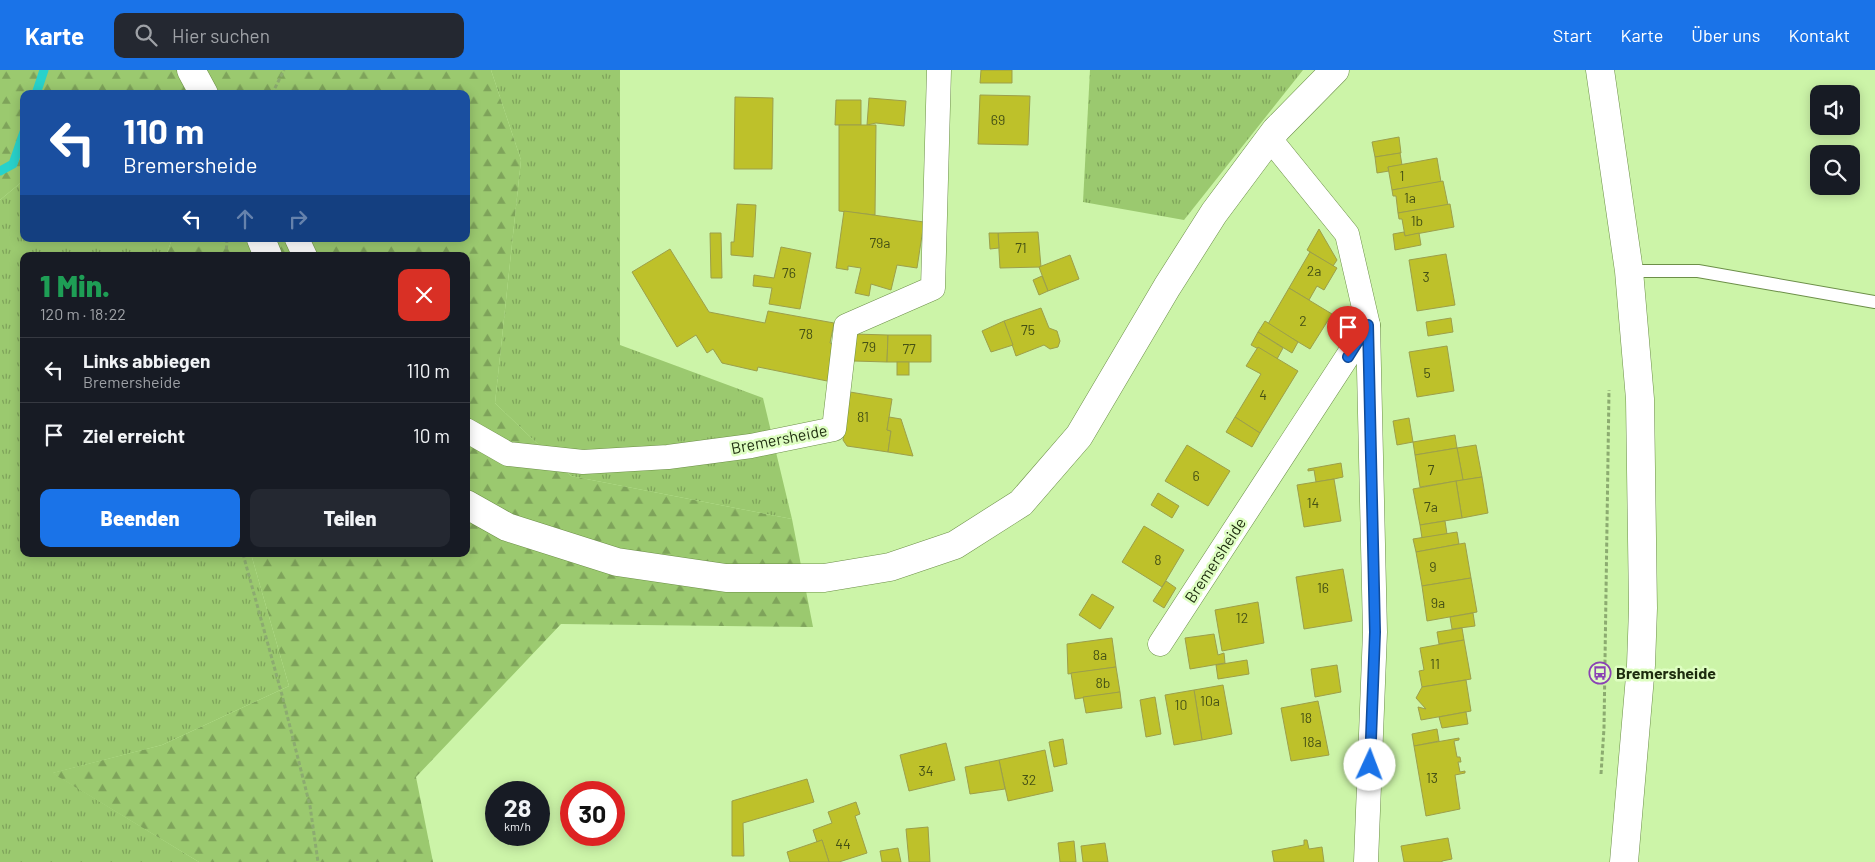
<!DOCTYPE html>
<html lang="de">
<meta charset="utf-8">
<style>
:root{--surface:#171b24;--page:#242831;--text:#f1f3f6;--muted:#9ea1a6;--line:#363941;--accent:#1a73e8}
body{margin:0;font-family:Barlow,sans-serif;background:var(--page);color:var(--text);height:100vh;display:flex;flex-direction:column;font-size:19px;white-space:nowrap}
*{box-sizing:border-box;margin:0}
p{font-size:16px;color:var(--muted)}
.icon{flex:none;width:28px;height:28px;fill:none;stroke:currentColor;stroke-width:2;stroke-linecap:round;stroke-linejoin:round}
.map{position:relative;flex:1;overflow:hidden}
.drawer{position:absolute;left:20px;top:182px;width:450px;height:305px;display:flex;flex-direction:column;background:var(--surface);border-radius:10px;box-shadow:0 2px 12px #0003}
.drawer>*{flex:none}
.banner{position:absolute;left:20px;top:20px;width:450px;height:152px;border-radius:10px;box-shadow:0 2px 12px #0003;background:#1a4fa0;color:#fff;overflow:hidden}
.buttons{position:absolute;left:1810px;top:15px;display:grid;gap:10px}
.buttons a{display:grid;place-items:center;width:50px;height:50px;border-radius:10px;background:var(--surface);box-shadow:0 2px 12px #0003;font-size:25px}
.speed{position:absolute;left:485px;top:711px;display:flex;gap:10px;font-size:25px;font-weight:700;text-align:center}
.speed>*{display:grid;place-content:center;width:65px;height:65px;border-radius:50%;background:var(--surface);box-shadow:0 2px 12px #0003;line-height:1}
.speed small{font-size:12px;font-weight:400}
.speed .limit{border:8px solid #d22;background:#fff;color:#111}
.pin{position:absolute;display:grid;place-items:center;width:42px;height:42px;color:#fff;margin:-51px -21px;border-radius:50% 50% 50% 0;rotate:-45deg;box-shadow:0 0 5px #0007}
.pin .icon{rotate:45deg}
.me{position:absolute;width:55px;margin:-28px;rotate:2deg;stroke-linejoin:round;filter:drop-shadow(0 0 4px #0008)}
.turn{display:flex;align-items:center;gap:18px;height:105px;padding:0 20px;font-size:22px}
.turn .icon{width:65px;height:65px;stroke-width:2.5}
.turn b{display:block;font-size:35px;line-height:42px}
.lanes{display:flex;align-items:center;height:48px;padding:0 20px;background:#0003;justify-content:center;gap:25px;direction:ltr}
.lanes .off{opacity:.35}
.round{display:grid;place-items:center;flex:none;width:52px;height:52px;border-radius:10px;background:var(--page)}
.summary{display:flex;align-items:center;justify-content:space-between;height:85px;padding:0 20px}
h1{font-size:30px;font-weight:800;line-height:38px;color:#1e9e55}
.cta{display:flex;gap:10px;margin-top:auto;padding:10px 20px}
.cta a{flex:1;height:58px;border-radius:10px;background:var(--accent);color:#fff;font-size:20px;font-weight:800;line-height:58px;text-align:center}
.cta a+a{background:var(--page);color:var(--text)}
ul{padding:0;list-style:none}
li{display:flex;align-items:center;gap:15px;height:65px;padding:0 20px;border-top:1px solid var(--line)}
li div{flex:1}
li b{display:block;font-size:19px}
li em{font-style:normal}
header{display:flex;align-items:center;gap:30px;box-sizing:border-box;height:70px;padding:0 25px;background:var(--accent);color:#fff}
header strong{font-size:24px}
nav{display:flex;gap:28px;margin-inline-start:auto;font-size:18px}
.search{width:350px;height:45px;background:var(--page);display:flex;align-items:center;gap:12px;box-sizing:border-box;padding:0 18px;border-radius:10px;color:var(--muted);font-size:19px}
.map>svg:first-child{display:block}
.grass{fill:url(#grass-tufts)}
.forest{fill:url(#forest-firs)}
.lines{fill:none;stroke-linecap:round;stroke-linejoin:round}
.stream{stroke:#28d2cb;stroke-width:9}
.building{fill:#bec12a;stroke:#9c9f4b}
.lane-casing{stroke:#6c8f48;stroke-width:14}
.street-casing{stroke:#6c8f48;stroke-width:25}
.secondary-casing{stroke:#6c8f48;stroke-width:29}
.path{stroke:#8cab70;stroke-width:3;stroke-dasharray:4 2.5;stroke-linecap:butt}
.lane{stroke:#fff;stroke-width:12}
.street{stroke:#fff;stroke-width:24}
.secondary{stroke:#fff;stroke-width:28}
.route-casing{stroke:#114b97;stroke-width:12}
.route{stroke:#1a73e8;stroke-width:9}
.labels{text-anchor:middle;stroke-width:5;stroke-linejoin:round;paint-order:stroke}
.number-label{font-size:14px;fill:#455115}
.street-label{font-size:16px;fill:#1d2c0e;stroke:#defec1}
.poi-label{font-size:16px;font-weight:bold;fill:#1d2c0e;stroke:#defec1;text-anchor:start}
</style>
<header>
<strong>Karte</strong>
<div class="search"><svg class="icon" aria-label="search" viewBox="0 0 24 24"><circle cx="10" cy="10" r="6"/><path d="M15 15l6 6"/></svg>Hier suchen</div>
<nav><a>Start</a><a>Karte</a><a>Über uns</a><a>Kontakt</a></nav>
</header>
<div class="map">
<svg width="1875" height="792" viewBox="0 0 1875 792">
<defs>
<pattern id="grass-tufts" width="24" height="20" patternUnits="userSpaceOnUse" patternTransform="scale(1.25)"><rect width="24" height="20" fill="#9bc96f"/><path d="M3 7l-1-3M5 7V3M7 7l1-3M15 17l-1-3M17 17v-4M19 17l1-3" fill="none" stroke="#7ea35a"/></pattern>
<pattern id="forest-firs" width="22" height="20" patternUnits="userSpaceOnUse" patternTransform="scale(1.25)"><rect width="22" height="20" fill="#9bc96f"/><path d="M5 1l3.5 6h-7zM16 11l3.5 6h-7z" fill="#7ea35a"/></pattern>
</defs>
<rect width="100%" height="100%" fill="#ccf4a8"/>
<!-- grass -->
<g class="grass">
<polygon points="491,0 620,0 620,275 763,328 792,449 571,406 495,333 521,90"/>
<polygon points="1090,0 1303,0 1184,150 1083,132"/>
<polygon points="24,110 24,169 172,169 166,186 24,186 24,484 251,484 289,616 162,675 53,703 199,792 0,792 0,130"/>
</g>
<!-- forest -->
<polygon class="forest" points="0,0 491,0 521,90 495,333 571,406 792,449 813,557 561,554 416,707 433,792 199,792 52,703 162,675 289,616 251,484 466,484 466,186 166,186 172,169 466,169 466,24 24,24 24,110 0,130"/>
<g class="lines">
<!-- stream -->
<g class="stream">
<polyline points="36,24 44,0"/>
<polyline points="0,101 13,94 24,62"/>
</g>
</g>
<!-- building -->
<g class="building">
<polygon points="981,0 1012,0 1012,13 980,13"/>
<polygon points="980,25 1030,26 1028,75 978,74"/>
<polygon points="735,27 773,28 772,99 734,99"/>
<polygon points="869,28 906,31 904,56 876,53 867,55"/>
<polygon points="836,30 861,30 861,55 835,55"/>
<polygon points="839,55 876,55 875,145 839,141"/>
<polygon points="1399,67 1401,83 1375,87 1372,72"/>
<polygon points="1400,83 1402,95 1388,97 1389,101 1377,103 1375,87"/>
<polygon points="1437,88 1441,112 1392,120 1388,97"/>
<polygon points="1443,111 1448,135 1398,143 1396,126 1393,126 1392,120"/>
<polygon points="737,134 756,135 753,187 731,185 731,172 734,172"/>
<polygon points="1450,134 1454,157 1405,166 1402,149 1399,149 1398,143"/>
<polygon points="844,141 924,152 917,198 897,195 891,220 871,214 869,226 855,223 861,198 848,196 848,200 836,198"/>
<polygon points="1319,159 1337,190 1333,196 1307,180"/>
<polygon points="1038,162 1041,197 1000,198 998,163"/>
<polygon points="1404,162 1405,166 1419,163 1421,175 1395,180 1393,164"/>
<polygon points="710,163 721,163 722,208 711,208"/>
<polygon points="989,163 998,163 999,178 990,179"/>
<polygon points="781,177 811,183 800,239 769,234 772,218 753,216 754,205 774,208"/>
<polygon points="670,179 709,242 765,253 768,241 834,253 830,273 838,275 832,312 758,297 757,301 722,293 713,279 707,283 696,265 677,277 632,202"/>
<polygon points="1310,182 1337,198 1324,220 1317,216 1309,230 1289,218"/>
<polygon points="1446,184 1455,235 1417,241 1409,190"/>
<polygon points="1070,185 1079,209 1048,221 1039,197"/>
<polygon points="1042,206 1048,221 1039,225 1033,210"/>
<polygon points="1289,218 1332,244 1310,279 1268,254"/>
<polygon points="1041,238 1049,258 1057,261 1060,271 1058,277 1050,279 1044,275 1016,286 1004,251"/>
<polygon points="1451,248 1453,262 1428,266 1426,252"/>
<polygon points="1004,251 1013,275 991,282 982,261"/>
<polygon points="1265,251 1298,272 1292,283 1258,262"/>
<polygon points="1258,262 1283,278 1277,289 1251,275"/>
<polygon points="854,264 888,265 887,292 854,291"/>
<polygon points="888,265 931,265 931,292 887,292"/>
<polygon points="1447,276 1454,321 1417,327 1409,282"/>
<polygon points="1258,277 1298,301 1260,363 1235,347 1261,304 1246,296"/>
<rect x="897" y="292" width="12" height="13"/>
<polygon points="850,322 892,329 887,360 891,361 888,382 847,376 843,370"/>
<polygon points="889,347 901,349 913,386 888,382 891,361 887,360"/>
<polygon points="1235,347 1260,363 1252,377 1226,362"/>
<polygon points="1409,348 1413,372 1397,375 1393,351"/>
<polygon points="1455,365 1457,378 1415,385 1413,372"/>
<polygon points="1187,375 1230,401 1208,436 1165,411"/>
<polygon points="1476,375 1482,407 1463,410 1457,378"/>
<polygon points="1457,378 1463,410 1420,417 1415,385"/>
<polygon points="1341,393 1343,407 1334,409 1316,412 1314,400 1308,401 1308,399"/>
<polygon points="1482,407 1488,443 1462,448 1456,411"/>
<polygon points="1334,409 1341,451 1304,457 1297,415"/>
<polygon points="1456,411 1462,448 1420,455 1413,419"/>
<polygon points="1158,423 1179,436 1172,448 1151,435"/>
<polygon points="1445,451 1447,464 1422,468 1420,455"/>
<polygon points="1144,456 1184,480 1162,517 1122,492"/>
<polygon points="1457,462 1459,474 1416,482 1413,469"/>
<polygon points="1465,473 1471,508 1422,516 1416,482"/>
<polygon points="1343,499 1352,551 1304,559 1296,507"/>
<polygon points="1471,508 1477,542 1427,551 1422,516"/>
<polygon points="1166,511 1176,518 1164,538 1153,531"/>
<polygon points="1092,524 1114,537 1100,559 1079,545"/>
<polygon points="1258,532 1264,573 1222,581 1215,540"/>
<polygon points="1473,543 1475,556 1452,559 1450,547"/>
<polygon points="1462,558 1464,570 1439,574 1437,562"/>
<polygon points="1214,564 1218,585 1224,583 1225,593 1190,599 1185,568"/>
<polygon points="1112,568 1116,597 1068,604 1067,574"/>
<polygon points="1464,570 1471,609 1422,617 1419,601 1424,600 1420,578"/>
<polygon points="1247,590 1249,604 1218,609 1216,595"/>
<polygon points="1337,595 1341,622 1315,627 1311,599"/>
<polygon points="1116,597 1120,622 1075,629 1071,603"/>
<polygon points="1466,610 1471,641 1421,650 1418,637 1426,639 1416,628 1422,617"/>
<polygon points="1223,615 1232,664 1202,670 1194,620"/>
<polygon points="1194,620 1202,670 1174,675 1165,625"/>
<polygon points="1120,622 1122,638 1086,643 1083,627"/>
<polygon points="1155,627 1161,664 1146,667 1140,630"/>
<polygon points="1318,631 1329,685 1291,691 1281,638"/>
<polygon points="1466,642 1468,654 1442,658 1439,647"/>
<polygon points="1437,659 1439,671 1414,676 1412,664"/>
<polygon points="1459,668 1459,670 1454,671 1457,687 1460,687 1461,692 1458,692 1460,702 1465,701 1465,703 1455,705 1460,739 1426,746 1414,676"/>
<polygon points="1063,669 1067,694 1054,697 1049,672"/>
<polygon points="946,673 955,710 909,721 900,685"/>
<polygon points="1045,680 1053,721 1008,731 999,690"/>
<polygon points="999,690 1005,719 970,724 965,697"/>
<polygon points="807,709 814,732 743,753 744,786 732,786 732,731"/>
<polygon points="856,732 860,744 855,746 867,783 839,792 829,792 822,770 817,772 813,760 832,753 828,742"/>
<polygon points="928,757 930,792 909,792 906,759"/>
<polygon points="1448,768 1452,789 1442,791 1442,792 1404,792 1401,776"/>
<polygon points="822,770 829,792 790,792 787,782"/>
<polygon points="1304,770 1307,770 1309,779 1322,777 1324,792 1274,792 1272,781 1304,775"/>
<polygon points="1074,771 1076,792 1060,792 1058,773"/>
<polygon points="1105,773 1108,792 1083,792 1081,776"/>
<polygon points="898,778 901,792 882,792 880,781"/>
</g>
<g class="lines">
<!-- lane casing -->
<g class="lane-casing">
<polyline id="lane" points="1629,201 1698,201 1875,232"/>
</g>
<!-- street casing -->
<g class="street-casing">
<g id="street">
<polyline points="1270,69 1347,164 1368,255 1375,562 1366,792"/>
<polyline points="297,169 305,186"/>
<polyline points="466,360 508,384 583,392 668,387 751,376 834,359 846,256 933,218 939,0"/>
<polyline points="1160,574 1368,255"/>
</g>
</g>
<!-- secondary casing -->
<g class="secondary-casing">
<g id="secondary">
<polyline points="191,0 204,24"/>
<polyline points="1600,0 1629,201 1640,329 1643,538 1641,595 1624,792"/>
<polyline points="261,169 268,186"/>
<polyline points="466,434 507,457 617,492 726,508 824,508 890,497 955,475 1021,433 1079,366 1167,217 1214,143 1276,60 1335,0"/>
</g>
</g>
<!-- path -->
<g class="path">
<polyline points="272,24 284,0"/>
<polyline points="226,186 227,169"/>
<polyline points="243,484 282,625 310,736 318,792"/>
<polyline points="1601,704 1604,658 1609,320"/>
</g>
<!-- lane -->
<use href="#lane" class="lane"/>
<!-- street -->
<use href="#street" class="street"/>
<!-- secondary -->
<use href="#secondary" class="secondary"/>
</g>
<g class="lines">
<!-- route casing -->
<g class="route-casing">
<polyline id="route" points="1348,287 1368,255 1375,562 1370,695"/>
</g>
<!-- route -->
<use href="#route" class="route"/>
</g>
<!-- icons -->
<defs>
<g id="bus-ring" transform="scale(1.125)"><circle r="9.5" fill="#defec1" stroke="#8a42b4" stroke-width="1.5"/><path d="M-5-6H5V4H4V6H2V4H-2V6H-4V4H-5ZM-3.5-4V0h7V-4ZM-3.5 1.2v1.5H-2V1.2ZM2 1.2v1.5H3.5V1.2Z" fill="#8a42b4"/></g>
</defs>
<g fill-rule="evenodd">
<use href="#bus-ring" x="1600" y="603"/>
</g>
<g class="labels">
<!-- number labels -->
<g class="number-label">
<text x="998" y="55">69</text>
<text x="1402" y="111">1</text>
<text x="1410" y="133">1a</text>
<text x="1417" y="156">1b</text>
<text x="880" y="178">79a</text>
<text x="1021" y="183">71</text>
<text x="1314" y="206">2a</text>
<text x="789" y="208">76</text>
<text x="1426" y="212">3</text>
<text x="1303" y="256">2</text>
<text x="1028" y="265">75</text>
<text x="806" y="269">78</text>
<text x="869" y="282">79</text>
<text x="909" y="284">77</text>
<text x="1427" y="308">5</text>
<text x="1263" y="330">4</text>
<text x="863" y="352">81</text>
<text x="1431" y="405">7</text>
<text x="1196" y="411">6</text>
<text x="1313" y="438">14</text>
<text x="1431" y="442">7a</text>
<text x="1158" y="495">8</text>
<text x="1433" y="502">9</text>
<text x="1323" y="523">16</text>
<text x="1438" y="538">9a</text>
<text x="1242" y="553">12</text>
<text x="1100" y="590">8a</text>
<text x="1435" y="599">11</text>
<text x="1103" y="618">8b</text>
<text x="1210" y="636">10a</text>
<text x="1181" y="640">10</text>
<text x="1306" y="653">18</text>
<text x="1312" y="677">18a</text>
<text x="926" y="706">34</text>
<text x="1432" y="713">13</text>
<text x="1029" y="715">32</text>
<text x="843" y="779">44</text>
</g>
<!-- street labels -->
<g class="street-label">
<text transform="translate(779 369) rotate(-11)" y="6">Bremersheide</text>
<text transform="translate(1215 490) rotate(-57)" y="6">Bremersheide</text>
</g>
<!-- poi labels -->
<g class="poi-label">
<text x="1616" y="609">Bremersheide</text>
</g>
</g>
</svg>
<div class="buttons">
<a><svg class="icon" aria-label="sound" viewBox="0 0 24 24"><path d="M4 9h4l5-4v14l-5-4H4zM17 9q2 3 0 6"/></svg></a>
<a><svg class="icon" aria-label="search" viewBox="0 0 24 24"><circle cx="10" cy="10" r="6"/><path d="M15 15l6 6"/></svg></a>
</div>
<div class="speed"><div>28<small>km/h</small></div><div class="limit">30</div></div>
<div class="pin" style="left:1348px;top:287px;background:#d93025"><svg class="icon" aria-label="arrive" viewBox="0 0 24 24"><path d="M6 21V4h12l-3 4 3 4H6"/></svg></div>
<svg class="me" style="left:1370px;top:695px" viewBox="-20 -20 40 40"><circle r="19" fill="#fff"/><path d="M0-13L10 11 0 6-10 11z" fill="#1a73e8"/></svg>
<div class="banner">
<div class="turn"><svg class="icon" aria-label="left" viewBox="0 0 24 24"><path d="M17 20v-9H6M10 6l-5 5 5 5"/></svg><div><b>110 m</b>Bremersheide</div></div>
<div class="lanes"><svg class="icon" aria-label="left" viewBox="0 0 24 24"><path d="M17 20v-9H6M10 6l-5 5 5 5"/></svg><svg class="icon off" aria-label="ahead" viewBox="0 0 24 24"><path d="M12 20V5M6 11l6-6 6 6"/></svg><svg class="icon off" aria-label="right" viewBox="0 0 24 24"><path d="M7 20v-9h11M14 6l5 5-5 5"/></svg></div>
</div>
<section class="drawer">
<div class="summary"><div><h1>1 Min.</h1><p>120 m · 18:22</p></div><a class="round" style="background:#d93025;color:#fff"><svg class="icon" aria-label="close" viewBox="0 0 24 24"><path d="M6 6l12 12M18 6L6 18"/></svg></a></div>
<ul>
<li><svg class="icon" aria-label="left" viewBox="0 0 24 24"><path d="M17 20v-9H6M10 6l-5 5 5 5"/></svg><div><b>Links abbiegen</b><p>Bremersheide</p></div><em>110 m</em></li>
<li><svg class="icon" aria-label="arrive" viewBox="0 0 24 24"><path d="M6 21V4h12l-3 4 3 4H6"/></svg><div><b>Ziel erreicht</b></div><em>10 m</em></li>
</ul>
<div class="cta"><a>Beenden</a><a>Teilen</a></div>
</section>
</div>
